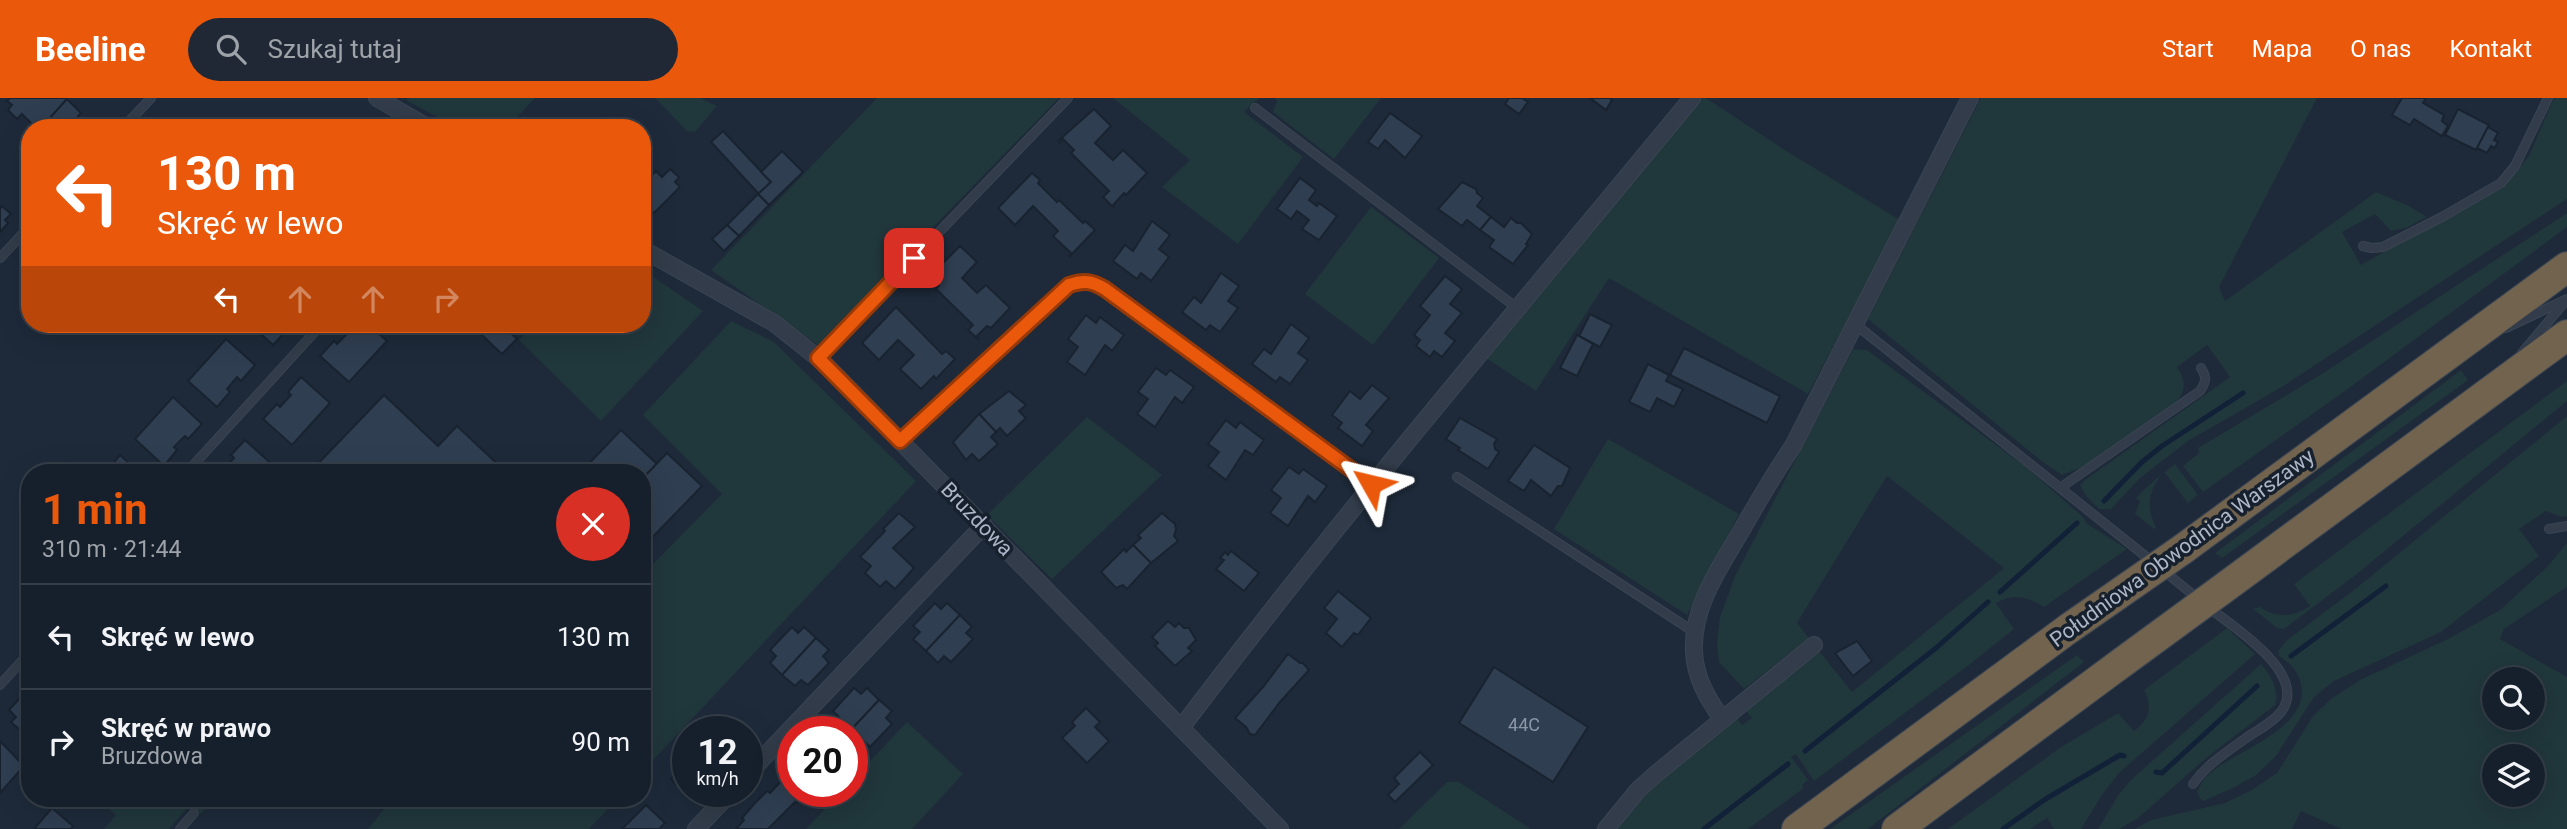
<!DOCTYPE html>
<html lang="pl">
<meta charset="utf-8">
<style>
:root{--surface:#16202c;--page:#1f2834;--text:#f1f3f6;--muted:#9ea3a9;--line:#353e48;--accent:#ea580c}
body{margin:0;font-family:Roboto,sans-serif;background:var(--page);color:var(--text);height:100vh;display:flex;flex-direction:column;font-size:26px;white-space:nowrap}
*{box-sizing:border-box;margin:0}
p{font-size:23px;color:var(--muted)}
.icon{flex:none;width:38px;height:38px;fill:none;stroke:currentColor;stroke-width:2;stroke-linecap:round;stroke-linejoin:round}
.map{position:relative;flex:1;overflow:hidden}
.drawer{position:absolute;left:21px;top:366px;width:630px;height:343px;display:flex;flex-direction:column;background:var(--surface);border-radius:28px;box-shadow:0 7px 28px #0002,0 0 0 2px var(--line)}
.drawer>*{flex:none}
.hud{position:absolute;left:21px;top:21px;width:630px;height:214px;border-radius:28px;box-shadow:0 7px 28px #0002,0 0 0 2px var(--line);background:#ea580c;color:#fff;overflow:hidden}
.buttons{position:absolute;left:2482px;top:569px;display:grid;gap:14px}
.buttons a{display:grid;place-items:center;width:63px;height:63px;border-radius:50%;background:var(--surface);box-shadow:0 7px 28px #0002,0 0 0 2px var(--line);font-size:35px}
.speed{position:absolute;left:672px;top:618px;display:flex;gap:14px;font-size:35px;font-weight:700;text-align:center}
.speed>*{display:grid;place-content:center;width:91px;height:91px;border-radius:50%;background:var(--surface);box-shadow:0 7px 28px #0002,0 0 0 2px var(--line);line-height:1}
.speed small{font-size:18px;font-weight:400}
.speed .limit{border:10px solid #d22;background:#fff;color:#111}
.pin{position:absolute;display:grid;place-items:center;width:60px;height:60px;color:#fff;margin:-30px;border-radius:14px;box-shadow:0 4px 10px #0006}
.me{position:absolute;width:77px;margin:-38px;rotate:307deg;stroke-linejoin:round;filter:drop-shadow(0 0 5px #0008)}
.turn{display:flex;align-items:center;gap:24px;height:147px;padding:0 21px;font-size:32px}
.turn .icon{width:91px;height:91px;stroke-width:2.5}
.turn b{display:block;font-size:49px;line-height:60px}
.lanes{display:flex;align-items:center;height:66px;padding:0 21px;background:#0003;justify-content:center;gap:35px;direction:ltr}
.lanes .off{opacity:.35}
.round{display:grid;place-items:center;flex:none;width:74px;height:74px;border-radius:37px;background:var(--page)}
.summary{display:flex;align-items:center;justify-content:space-between;height:119px;padding:0 21px}
h1{font-size:42px;font-weight:700;line-height:52px;color:var(--accent)}
ul{padding:0;list-style:none}
li{display:flex;align-items:center;gap:21px;height:105px;padding:0 21px;border-top:2px solid var(--line)}
li div{flex:1}
li b{display:block;font-size:26px}
li em{font-style:normal}
header{display:flex;align-items:center;gap:42px;box-sizing:border-box;height:98px;padding:0 35px;background:var(--accent);color:#fff}
header strong{font-size:33px}
nav{display:flex;gap:38px;margin-inline-start:auto;font-size:24px}
.search{width:490px;height:63px;background:var(--page);display:flex;align-items:center;gap:18px;box-sizing:border-box;padding:0 24px;border-radius:38px;color:var(--muted);font-size:26px}
.map>svg:first-child{display:block}
.green{fill:#20373b;fill-rule:evenodd}
.lines{fill:none;stroke-linecap:round;stroke-linejoin:round}
.stream{stroke:#112138;stroke-width:5}
.building{fill:#2f3e51;stroke:#192330;stroke-width:2}
.service-casing{stroke:#3b4553;stroke-width:10}
.minor-casing{stroke:#3b4553;stroke-width:18}
.motorway-casing{stroke:#3c4654;stroke-width:32}
.service{stroke:#323c4a;stroke-width:8}
.minor{stroke:#323c4a;stroke-width:16}
.motorway{stroke:#71634e;stroke-width:30}
.motorway-bridge-casing{stroke:#3c4654;stroke-width:32;stroke-linecap:butt}
.motorway-bridge{stroke:#71634e;stroke-width:30}
.route-casing{stroke:#983908;stroke-width:18}
.route{stroke:#ea580c;stroke-width:12}
.labels{text-anchor:middle;stroke-width:7;stroke-linejoin:round;paint-order:stroke}
.number-label{font-size:18px;fill:#8b96a8}
.street-label{font-size:21px;fill:#acb6c7;stroke:#17212e}
</style>
<header>
<strong>Beeline</strong>
<div class="search"><svg class="icon" aria-label="search" viewBox="0 0 24 24"><circle cx="10" cy="10" r="6"/><path d="M15 15l6 6"/></svg>Szukaj tutaj</div>
<nav><a>Start</a><a>Mapa</a><a>O nas</a><a>Kontakt</a></nav>
</header>
<div class="map">
<svg width="2567" height="731" viewBox="0 0 2567 731">
<rect width="100%" height="100%" fill="#1e2a3a"/>
<!-- green -->
<g class="green">
<polygon points="409,0 535,0 507,30 457,30 406,2"/>
<polygon points="655,0 700,0 717,8 695,34 687,33"/>
<polygon points="877,0 1059,0 818,247 711,172"/>
<polygon points="1113,0 1259,0 1244,14 1303,59 1238,146 1162,89 1190,62"/>
<polygon points="1275,0 1381,0 1334,61 1273,14 1277,3"/>
<polygon points="1701,0 1706,0 1788,54 1900,122 1808,296 1609,180 1536,293 1483,258"/>
<path d="M 1981,0 L 2317,0 L 2219,189 L 2225,203 L 2376,94 L 2407,107 L 2427,119 L 2406,130 L 2391,133 L 2375,116 L 2342,134 L 2361,167 L 2505,87 L 2529,58 L 2554,0 L 2567,0 L 2567,101 L 2282,289 L 2188,343 L 2140,380 L 2111,411 L 2099,411 L 2086,398 L 2080,387 L 2085,382 L 2230,279 L 2207,247 L 2177,269 C 2185,280 2187,292 2177,303 L 2082,369 L 2062,377 L 2040,362 L 1868,221 Z"/>
<polygon points="1371,109 1439,160 1373,247 1305,196"/>
<polygon points="2567,115 2567,129 2345,293 2203,394 2183,368 2199,355 2198,350 2320,277"/>
<polygon points="642,171 703,213 601,323 519,242 535,226 642,226"/>
<polygon points="731,223 774,244 916,383 642,674 642,477 722,396 643,317"/>
<path d="M 1853,251 L 1867,252 L 2026,369 L 2083,419 L 2086,425 L 2127,451 L 2044,509 C 2027,499 2014,495 1996,505 L 2014,531 L 1969,567 L 1814,683 L 1796,656 L 1791,659 L 1808,682 L 1802,687 L 1804,690 L 1748,731 L 1616,731 C 1650,688 1694,655 1737,620 L 1742,627 L 1752,620 L 1745,612 L 1820,554 L 1852,594 L 2004,470 L 1887,378 L 1797,525 L 1809,540 L 1744,591 L 1719,564 L 1717,545 L 1720,519 L 1735,478 Z"/>
<polygon points="2461,272 2468,282 2222,460 2215,455"/>
<path d="M 2567,283 L 2567,303 L 2357,476 L 2284,531 L 2277,530 L 2253,511 L 2260,509 C 2279,521 2292,519 2310,508 L 2294,486 Z"/>
<path d="M 2567,318 L 2567,418 L 2562,419 L 2546,413 L 2519,431 L 2539,458 L 2441,534 L 2334,583 L 2314,599 L 2276,658 L 2256,677 L 2235,689 L 2204,703 L 2200,701 L 2197,693 C 2200,689 2202,683 2206,679 C 2230,653 2310,633 2301,587 C 2299,574 2289,564 2279,558 L 2278,553 L 2286,543 L 2354,492 Z"/>
<polygon points="1087,319 1162,377 1052,481 987,417"/>
<polygon points="1608,341 1739,416 1687,517 1554,431"/>
<path d="M 2175,366 L 2198,397 L 2188,405 L 2164,374 C 2148,392 2146,408 2156,430 L 2154,431 L 2135,416 L 2140,403 L 2136,400 C 2148,387 2161,377 2175,366 Z"/>
<path d="M 2567,445 L 2567,489 L 2504,531 L 2500,541 L 2567,579 L 2567,731 L 2341,731 L 2301,713 L 2292,731 L 2135,731 L 2151,722 L 2225,705 L 2250,693 L 2277,675 L 2313,618 L 2332,600 L 2360,582 L 2448,541 L 2500,512 L 2549,467 ZM 2494,581 L 2532,581 L 2532,620 L 2494,620 ZM 2494,658 L 2532,658 L 2532,696 L 2494,696 Z"/>
<path d="M 2227,530 L 2255,556 L 2119,675 L 2102,697 L 2081,731 L 2054,731 L 2047,720 L 2030,731 L 1948,731 L 2061,649 L 2118,615 L 2134,633 C 2149,622 2153,609 2144,592 Z"/>
<polygon points="2077,557 2084,564 1868,731 1830,731"/>
<path d="M 2261,566 C 2271,577 2280,593 2275,607 L 2205,661 L 2137,721 L 2119,731 L 2098,731 L 2119,696 L 2133,680 Z"/>
<polygon points="907,624 963,676 912,731 806,731 842,693 852,693 852,682"/>
<polygon points="1447,684 1459,684 1531,731 1399,731"/>
<polygon points="97,700 214,700 201,716 190,706 169,731 104,731 116,717"/>
<polygon points="393,700 618,700 589,731 368,731"/>
</g>
<g class="lines">
<!-- stream -->
<g class="stream">
<polyline points="2104,403 2142,364 2162,348 2243,295"/>
<polyline points="2000,494 2077,425"/>
<polyline points="2291,558 2386,488"/>
<polyline points="1805,653 1936,550 1988,504"/>
<polyline points="2156,674 2162,675 2257,588"/>
<polyline points="1704,731 1788,666"/>
<polyline points="2003,731 2044,702 2120,657 2124,658"/>
</g>
</g>
<!-- building -->
<g class="building">
<polygon points="10,0 66,0 67,1 41,30 36,30 22,16 17,21 8,12 12,7 7,3"/>
<polygon points="1509,0 1522,0 1528,4 1519,16 1505,6"/>
<polygon points="1590,0 1609,0 1612,2 1606,12"/>
<polygon points="2402,0 2426,0 2423,5 2444,17 2442,23 2448,28 2442,38 2414,21 2410,27 2392,17"/>
<polygon points="67,1 81,15 75,22 81,27 85,23 92,30 41,30"/>
<polygon points="1094,11 1111,28 1095,45 1113,62 1123,52 1147,75 1126,97 1124,95 1113,107 1114,110 1103,99 1109,93 1071,55 1074,52 1063,41 1060,45 1058,43"/>
<polygon points="2458,11 2489,27 2476,52 2445,37"/>
<polygon points="1390,15 1422,38 1405,60 1385,42 1378,51 1368,44"/>
<polygon points="2488,29 2498,35 2494,42 2498,44 2495,50 2491,48 2487,55 2477,50"/>
<polygon points="723,33 771,84 759,96 711,44"/>
<polygon points="782,53 803,74 769,107 758,96 771,84 761,74"/>
<polygon points="670,71 679,79 675,84 680,89 654,115 642,102 642,87 656,73 662,79"/>
<polygon points="1032,75 1040,82 1038,85 1057,104 1059,102 1083,125 1085,123 1095,132 1069,159 1071,155 1053,138 1058,133 1033,108 1015,127 998,110"/>
<polygon points="1300,80 1316,92 1309,102 1317,108 1319,105 1337,118 1319,142 1302,131 1309,122 1297,113 1291,121 1277,111"/>
<polygon points="1462,84 1476,91 1477,95 1483,100 1477,108 1491,119 1480,132 1467,122 1462,128 1438,111"/>
<polygon points="758,96 769,107 739,138 727,127"/>
<polygon points="2,108 11,116 5,122 8,125 0,134 0,111"/>
<polygon points="1491,119 1504,129 1511,120 1517,125 1521,125 1532,136 1526,146 1528,147 1513,166 1489,149 1494,142 1480,132"/>
<polygon points="1152,123 1170,137 1159,151 1169,159 1151,183 1141,175 1137,181 1113,163 1125,147 1133,153"/>
<polygon points="727,127 739,138 724,153 712,141"/>
<polygon points="960,148 977,164 962,180 977,195 986,187 1010,210 991,230 987,228 977,238 979,242 968,232 973,227 936,191 939,187 930,178"/>
<polygon points="1221,175 1239,188 1228,203 1238,210 1220,234 1210,227 1206,232 1182,214 1194,199 1201,205"/>
<polygon points="1445,178 1462,191 1450,206 1462,215 1445,235 1455,243 1442,259 1434,253 1430,259 1416,248 1420,242 1414,237 1430,217 1420,208"/>
<polygon points="896,209 942,256 946,253 955,261 936,281 934,278 921,291 900,271 914,257 898,242 879,262 862,245"/>
<polygon points="1590,216 1612,227 1600,249 1579,238"/>
<polygon points="1086,217 1096,225 1100,219 1124,237 1112,253 1105,247 1085,277 1067,264 1078,249 1068,241"/>
<polygon points="250,226 286,226 284,229 287,232 273,247"/>
<polygon points="350,226 368,226 387,243 349,284 320,258 334,243 337,246 348,235 345,231"/>
<polygon points="470,226 501,226 517,241 502,256"/>
<polygon points="1291,226 1309,240 1298,255 1308,262 1290,286 1280,279 1276,284 1252,266 1264,251 1271,256"/>
<polygon points="1577,237 1593,246 1577,278 1560,270"/>
<polygon points="226,241 255,267 241,283 237,279 227,291 230,294 217,309 188,283"/>
<polygon points="1684,250 1780,298 1767,325 1670,277"/>
<polygon points="1648,266 1669,277 1666,283 1683,291 1674,309 1657,300 1650,314 1629,304"/>
<polygon points="1156,270 1166,277 1170,272 1194,289 1182,305 1175,299 1155,329 1137,316 1148,301 1138,294"/>
<polygon points="301,279 330,305 292,347 263,321 277,306 280,309 291,297 288,294"/>
<polygon points="1372,287 1389,300 1366,327 1373,333 1362,348 1338,330 1342,325 1332,317 1350,293 1360,301"/>
<polygon points="1009,293 1026,307 1019,313 1026,320 1007,338 1000,330 996,334 979,316"/>
<polygon points="384,297 438,348 457,328 506,374 310,374"/>
<polygon points="173,299 202,326 188,341 185,338 174,349 177,352 164,368 135,341"/>
<polygon points="979,316 996,334 991,339 998,346 979,363 972,356 966,362 953,344"/>
<polygon points="1460,320 1497,341 1494,346 1495,351 1499,354 1488,371 1458,352 1460,350 1446,341"/>
<polygon points="1226,322 1236,330 1240,324 1264,342 1253,357 1245,352 1226,382 1208,368 1219,354 1208,346"/>
<polygon points="621,332 657,366 642,381 642,374 581,374"/>
<polygon points="245,342 274,368 267,374 215,374 220,368 224,371 234,360 231,357"/>
<polygon points="1534,347 1570,370 1562,388 1558,388 1551,398 1531,382 1524,393 1508,383"/>
<polygon points="667,355 702,388 642,450 642,381"/>
<polygon points="120,357 139,374 106,374"/>
<polygon points="1289,369 1299,376 1303,371 1327,388 1315,404 1308,398 1288,428 1270,415 1281,400 1271,392"/>
<polygon points="899,415 915,429 893,450 914,470 895,491 886,483 880,489 865,475 871,468 860,459 885,433 883,431"/>
<polygon points="1162,415 1175,426 1176,431 1174,438 1178,443 1151,465 1133,447 1141,440 1138,437"/>
<polygon points="1133,447 1151,465 1127,491 1123,487 1116,490 1101,474 1124,451 1126,454"/>
<polygon points="1231,453 1259,475 1244,493 1216,471 1224,462 1220,460 1225,454 1228,457"/>
<polygon points="1338,493 1371,520 1358,537 1354,535 1342,549 1326,535 1337,521 1324,510"/>
<polygon points="935,505 941,511 947,505 960,517 926,553 913,541 920,534 913,528"/>
<polygon points="960,517 972,529 966,535 973,541 951,564 944,558 938,565 926,553"/>
<polygon points="1168,523 1175,529 1179,525 1184,530 1189,530 1196,542 1188,550 1192,553 1175,568 1155,548 1158,545 1152,539"/>
<polygon points="792,529 798,535 804,529 816,540 782,577 770,565 776,558 770,552"/>
<polygon points="816,540 829,552 823,558 829,565 808,587 801,582 795,588 782,577"/>
<polygon points="1857,543 1872,563 1853,578 1835,555"/>
<polygon points="1288,556 1300,565 1303,565 1309,572 1280,604 1255,637 1250,636 1246,629 1235,620 1263,589"/>
<polygon points="1494,569 1588,629 1553,684 1459,625"/>
<polygon points="30,589 30,641 11,624 16,619 9,612"/>
<polygon points="854,590 861,596 867,590 879,602 849,634 841,634 833,626 839,619 833,613"/>
<polygon points="879,602 892,613 886,620 892,626 870,649 864,643 858,650 852,644 852,634 849,634"/>
<polygon points="1086,610 1100,624 1095,629 1109,643 1087,665 1062,640 1075,628 1072,624"/>
<polygon points="726,622 739,634 716,634"/>
<polygon points="0,643 24,668 0,695"/>
<polygon points="1420,654 1433,667 1395,704 1388,697 1399,686 1394,680"/>
<polygon points="688,663 688,693 692,693 688,697 671,681"/>
<polygon points="789,675 793,679 793,693 809,694 798,705 796,703 768,731 736,731 744,722 742,720 754,706 767,693 770,695"/>
<polygon points="646,707 665,725 659,731 622,731"/>
<polygon points="52,710 73,728 71,731 34,731"/>
</g>
<g class="lines">
<!-- service casing -->
<g class="service-casing">
<g id="service">
<polyline points="1255,10 1517,210"/>
<polyline points="123,30 151,0"/>
<polyline points="2363,148 2372,150 2383,149 2442,119 2501,85 2515,68 2548,0"/>
<polyline points="0,160 30,128"/>
<polyline points="1855,226 2154,465"/>
<polyline points="2506,230 2567,201"/>
<polyline points="2522,255 2563,206"/>
<polyline points="818,260 1068,0"/>
<path d="M 900,343 L 1069,187 C 1084,182 1092,183 1105,191 L 1371,386"/>
<polyline points="187,374 322,226"/>
<polyline points="1457,379 1694,534"/>
<path d="M 2060,390 L 2200,293 C 2206,284 2207,279 2201,270"/>
<polyline points="2549,431 2567,428"/>
<polyline points="2164,473 2197,500"/>
<polyline points="0,587 30,554"/>
<path d="M 2193,686 C 2207,666 2227,654 2246,640 C 2258,632 2272,625 2281,614 C 2310,576 2232,528 2208,509"/>
<polyline points="180,731 194,715"/>
</g>
</g>
<!-- minor casing -->
<g class="minor-casing">
<g id="minor">
<polyline points="377,0 429,30"/>
<polyline points="642,151 774,225 823,264 1280,731"/>
<path d="M 1722,621 C 1707,600 1695,579 1694,553 C 1692,509 1719,471 1740,435 C 1757,405 1774,376 1793,348 L 1970,0"/>
<path d="M 1181,630 C 1344,414 1520,209 1692,0"/>
<polyline points="747,677 984,427"/>
<polyline points="696,731 732,693"/>
<polyline points="1606,731 1638,692 1657,675 1814,547"/>
</g>
</g>
<!-- motorway casing -->
<g class="motorway-casing">
<g id="motorway">
<polyline points="2183,451 2567,169"/>
<polyline points="2228,487 2567,237"/>
<polyline points="1797,731 2068,531"/>
<polyline points="1897,731 2116,569"/>
</g>
</g>
<!-- service -->
<use href="#service" class="service"/>
<!-- minor -->
<use href="#minor" class="minor"/>
<!-- motorway -->
<use href="#motorway" class="motorway"/>
<!-- motorway-bridge casing -->
<g class="motorway-bridge-casing">
<g id="motorway-bridge">
<polyline points="2068,531 2183,451"/>
<polyline points="2116,569 2228,487"/>
</g>
</g>
<!-- motorway-bridge -->
<use href="#motorway-bridge" class="motorway-bridge"/>
</g>
<g class="lines">
<!-- route casing -->
<g class="route-casing">
<path id="route" d="M 914,160 L 818,260 L 900,343 L 1069,187 C 1084,182 1092,183 1105,191 L 1371,386"/>
</g>
<!-- route -->
<use href="#route" class="route"/>
</g>
<g class="labels">
<!-- number labels -->
<g class="number-label">
<text x="1524" y="633">44C</text>
</g>
<!-- street labels -->
<g class="street-label">
<text transform="translate(977 421) rotate(46)" y="7">Bruzdowa</text>
<text transform="translate(2182 450) rotate(-36)" y="7">Południowa Obwodnica Warszawy</text>
</g>
</g>
</svg>
<div class="buttons">
<a><svg class="icon" aria-label="search" viewBox="0 0 24 24"><circle cx="10" cy="10" r="6"/><path d="M15 15l6 6"/></svg></a>
<a><svg class="icon" aria-label="layers" viewBox="0 0 24 24"><path d="M12 4l9 5-9 5-9-5zM3 14l9 5 9-5"/></svg></a>
</div>
<div class="speed"><div>12<small>km/h</small></div><div class="limit">20</div></div>
<div class="pin" style="left:914px;top:160px;background:#d93025"><svg class="icon" aria-label="arrive" viewBox="0 0 24 24"><path d="M6 21V4h12l-3 4 3 4H6"/></svg></div>
<svg class="me" style="left:1371px;top:386px" viewBox="-20 -20 40 40"><path d="M0-17L14 15 0 8-14 15z" fill="#ea580c" stroke="#fff" stroke-width="4"/></svg>
<div class="hud">
<div class="turn"><svg class="icon" aria-label="left" viewBox="0 0 24 24"><path d="M17 20v-9H6M10 6l-5 5 5 5"/></svg><div><b>130 m</b>Skręć w lewo</div></div>
<div class="lanes"><svg class="icon" aria-label="left" viewBox="0 0 24 24"><path d="M17 20v-9H6M10 6l-5 5 5 5"/></svg><svg class="icon off" aria-label="ahead" viewBox="0 0 24 24"><path d="M12 20V5M6 11l6-6 6 6"/></svg><svg class="icon off" aria-label="ahead" viewBox="0 0 24 24"><path d="M12 20V5M6 11l6-6 6 6"/></svg><svg class="icon off" aria-label="right" viewBox="0 0 24 24"><path d="M7 20v-9h11M14 6l5 5-5 5"/></svg></div>
</div>
<section class="drawer">
<div class="summary"><div><h1>1 min</h1><p>310 m · 21:44</p></div><a class="round" style="background:#d93025;color:#fff"><svg class="icon" aria-label="close" viewBox="0 0 24 24"><path d="M6 6l12 12M18 6L6 18"/></svg></a></div>
<ul>
<li><svg class="icon" aria-label="left" viewBox="0 0 24 24"><path d="M17 20v-9H6M10 6l-5 5 5 5"/></svg><div><b>Skręć w lewo</b></div><em>130 m</em></li>
<li><svg class="icon" aria-label="right" viewBox="0 0 24 24"><path d="M7 20v-9h11M14 6l5 5-5 5"/></svg><div><b>Skręć w prawo</b><p>Bruzdowa</p></div><em>90 m</em></li>
</ul>
</section>
</div>
